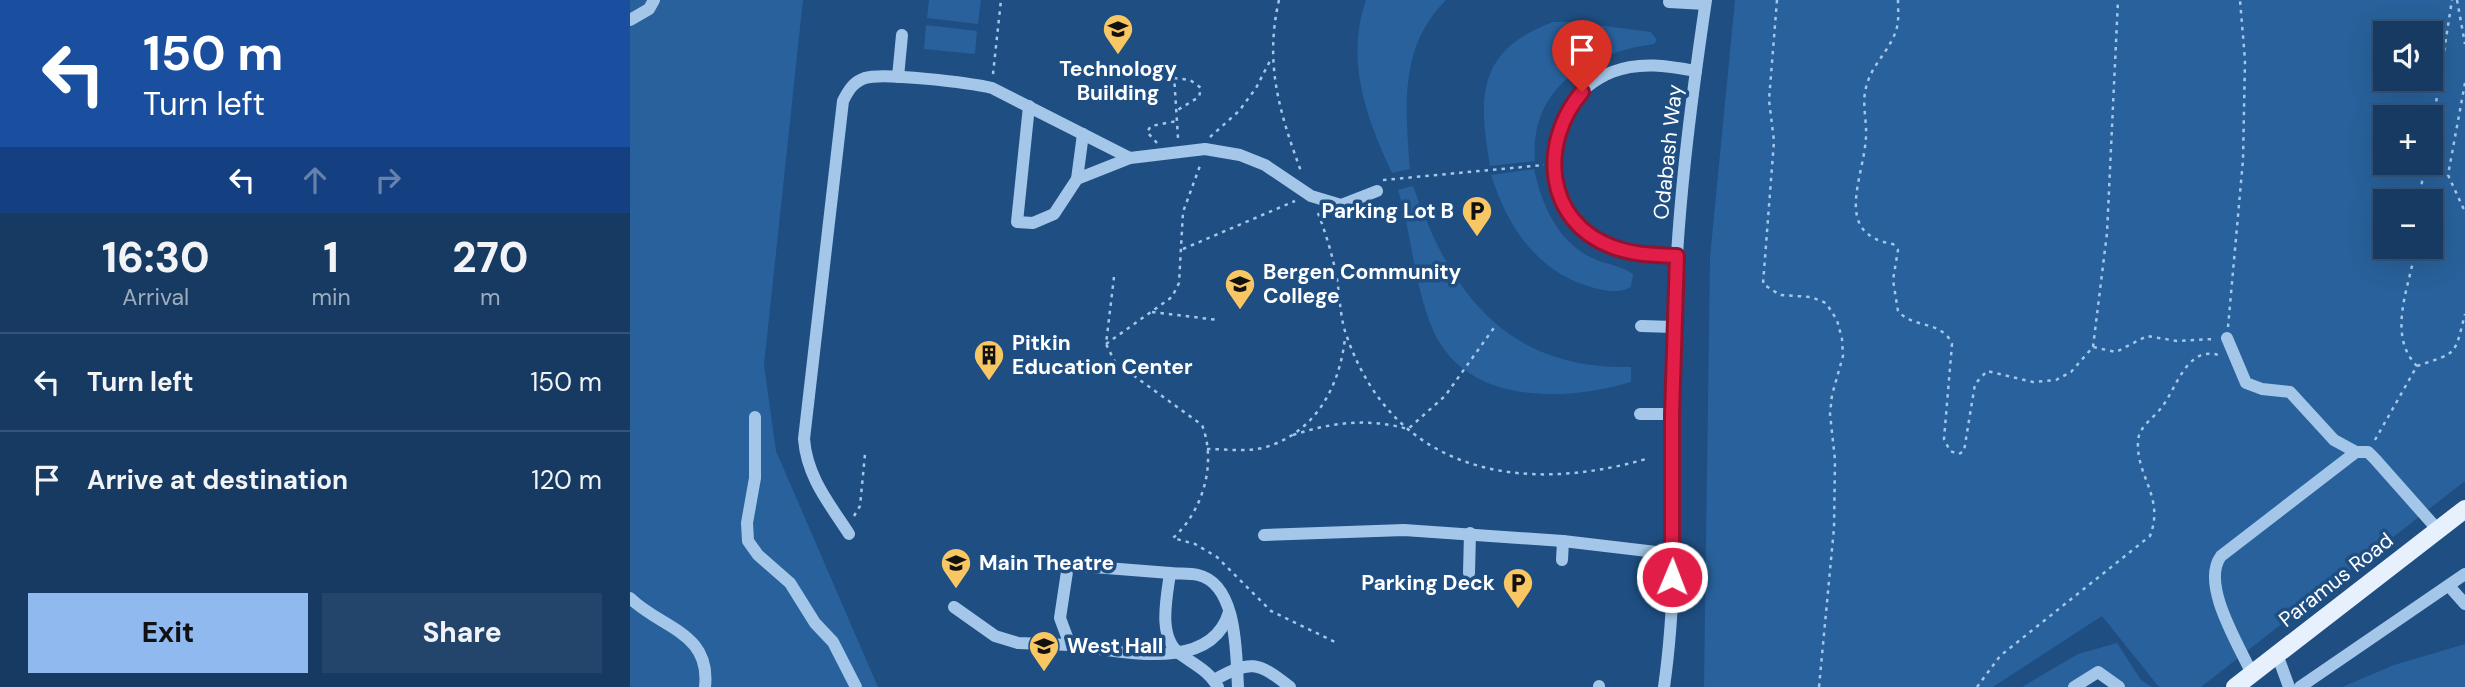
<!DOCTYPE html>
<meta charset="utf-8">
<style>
:root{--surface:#163a62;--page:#23456b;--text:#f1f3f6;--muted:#9eadbe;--line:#355477;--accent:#90b9f0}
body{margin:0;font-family:"DM Sans",sans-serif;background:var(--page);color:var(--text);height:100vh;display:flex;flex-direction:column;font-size:26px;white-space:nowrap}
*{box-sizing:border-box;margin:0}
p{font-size:23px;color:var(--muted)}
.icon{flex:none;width:38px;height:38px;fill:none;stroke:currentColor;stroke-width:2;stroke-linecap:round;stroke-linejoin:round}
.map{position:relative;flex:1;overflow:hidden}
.drawer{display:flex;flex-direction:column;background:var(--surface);width:630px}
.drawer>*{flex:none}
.hud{background:#1a4fa0;color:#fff;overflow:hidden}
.controls{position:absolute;left:1743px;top:21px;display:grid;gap:14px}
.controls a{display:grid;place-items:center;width:70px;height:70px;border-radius:0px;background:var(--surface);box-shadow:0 7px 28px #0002,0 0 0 2px var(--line);font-size:35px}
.pin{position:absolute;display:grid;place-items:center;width:60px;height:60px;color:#fff;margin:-72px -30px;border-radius:50% 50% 50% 0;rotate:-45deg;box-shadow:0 0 7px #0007}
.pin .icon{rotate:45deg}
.me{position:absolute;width:77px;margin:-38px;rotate:1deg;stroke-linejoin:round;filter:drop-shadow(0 0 5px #0008)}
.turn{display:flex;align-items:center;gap:24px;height:147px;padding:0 28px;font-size:32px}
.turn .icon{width:91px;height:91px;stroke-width:2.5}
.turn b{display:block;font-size:49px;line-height:60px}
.lanes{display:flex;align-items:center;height:66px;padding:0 28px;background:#0003;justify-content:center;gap:35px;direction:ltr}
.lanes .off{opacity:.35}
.eta{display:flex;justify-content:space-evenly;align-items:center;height:119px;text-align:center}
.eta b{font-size:42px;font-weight:800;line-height:49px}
.action{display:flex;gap:14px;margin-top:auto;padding:14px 28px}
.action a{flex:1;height:80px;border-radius:0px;background:var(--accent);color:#111;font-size:28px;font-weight:800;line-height:80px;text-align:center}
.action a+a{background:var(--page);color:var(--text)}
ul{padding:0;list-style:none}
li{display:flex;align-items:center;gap:21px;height:98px;padding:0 28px;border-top:2px solid var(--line)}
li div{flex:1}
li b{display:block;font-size:26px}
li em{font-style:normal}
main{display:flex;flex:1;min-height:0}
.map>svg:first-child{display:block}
.green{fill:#28619b;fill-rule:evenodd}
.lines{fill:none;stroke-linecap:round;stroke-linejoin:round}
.path{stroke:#a4c7e9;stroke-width:2.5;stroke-dasharray:3.5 5;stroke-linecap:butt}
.minor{stroke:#a4c7e9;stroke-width:12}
.major{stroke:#e7f1fe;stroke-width:18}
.route-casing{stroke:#92132f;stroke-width:18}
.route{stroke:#e11d48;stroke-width:12}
.labels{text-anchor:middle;stroke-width:7;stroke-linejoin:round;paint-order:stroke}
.poi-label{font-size:21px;font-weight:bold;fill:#fff;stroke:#1e4e82;text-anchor:start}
.street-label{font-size:21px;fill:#fff;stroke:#1e4e82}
</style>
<main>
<section class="drawer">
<div class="hud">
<div class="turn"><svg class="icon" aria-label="left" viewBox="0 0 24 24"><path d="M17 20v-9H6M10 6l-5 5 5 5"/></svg><div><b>150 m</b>Turn left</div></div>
<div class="lanes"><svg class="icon" aria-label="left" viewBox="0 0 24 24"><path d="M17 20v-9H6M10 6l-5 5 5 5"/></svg><svg class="icon off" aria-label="ahead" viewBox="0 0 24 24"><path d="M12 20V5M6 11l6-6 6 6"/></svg><svg class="icon off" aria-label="right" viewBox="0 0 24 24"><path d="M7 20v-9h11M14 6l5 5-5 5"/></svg></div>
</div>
<div class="eta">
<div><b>16:30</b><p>Arrival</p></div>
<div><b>1</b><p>min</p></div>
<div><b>270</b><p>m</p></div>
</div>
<ul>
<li><svg class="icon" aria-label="left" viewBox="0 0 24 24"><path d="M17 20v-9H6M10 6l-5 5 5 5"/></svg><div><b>Turn left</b></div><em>150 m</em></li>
<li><svg class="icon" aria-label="arrive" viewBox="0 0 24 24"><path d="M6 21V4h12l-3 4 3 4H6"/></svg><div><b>Arrive at destination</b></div><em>120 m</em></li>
</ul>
<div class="action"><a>Exit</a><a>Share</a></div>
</section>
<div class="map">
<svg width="1835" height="687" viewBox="0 0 1835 687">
<rect width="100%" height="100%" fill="#1e4e82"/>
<!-- green -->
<g class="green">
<polygon points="0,0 173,0 134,365 146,451 248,687 0,687"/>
<polygon points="299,0 351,0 348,24 297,18"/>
<path d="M 736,0 L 816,0 C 768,48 776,108 780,169 L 762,173 C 736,117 715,60 736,0 Z"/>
<path d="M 1105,0 L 1835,0 L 1835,481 L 1571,687 L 1529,687 L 1472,616 L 1363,687 L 1074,687 L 1080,257 ZM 1755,33 L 1801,33 L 1801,79 L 1755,79 ZM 1755,117 L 1801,117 L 1801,163 L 1755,163 ZM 1755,201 L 1801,201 L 1801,247 L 1755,247 Z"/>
<path d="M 923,22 L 943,22 L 1021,32 L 1027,40 L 1024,44 C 959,53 900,86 905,161 L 860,166 C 848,96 847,50 923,22 Z"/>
<polygon points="296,25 347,31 345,54 294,49"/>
<path d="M 904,169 C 912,205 927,241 962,258 C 975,264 992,266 1003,274 L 1001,287 C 988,294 977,291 964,288 C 908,273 878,228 861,175 Z"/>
<path d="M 783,186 C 821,294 876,369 1001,367 L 1001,382 C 934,402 836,405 803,330 C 784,286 782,235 768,190 Z"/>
<polygon points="1487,643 1511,680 1522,687 1483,687 1469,675 1453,687 1392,687 1448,654"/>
<polygon points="1835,644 1835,687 1712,687 1764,665"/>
</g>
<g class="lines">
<!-- path -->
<g class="path">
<path d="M 649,0 C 634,65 650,114 672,174"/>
<polyline points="1147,0 1139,100 1144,141 1133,284 1150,295 1181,297 1196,303 1207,320 1212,339 1213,356 1202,395 1200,414 1205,460 1204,528 1189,687"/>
<path d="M 1268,0 C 1268,8 1269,19 1267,27 C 1262,48 1243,63 1237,84 C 1231,102 1237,119 1236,137 C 1234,178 1202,234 1263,244 L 1268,250 L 1263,280 L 1268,311 C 1283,329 1312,320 1322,344 L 1314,439 L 1320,451 L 1329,454 L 1334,451 L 1345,384 L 1357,371 L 1403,382 L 1426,380 L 1441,372 L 1463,347 L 1486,352 L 1517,336 L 1547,341 L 1584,339"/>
<polyline points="1827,0 1835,44"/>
<polyline points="363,74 371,0"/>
<polyline points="544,75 548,138"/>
<polyline points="544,78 560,80 571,88 569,97 546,111"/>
<polyline points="1835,83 1818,175 1835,212"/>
<polyline points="1801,135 1822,0"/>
<polyline points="580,137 609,111 626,88 640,61"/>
<polyline points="527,143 517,132 521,126 547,121"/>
<polyline points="753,180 914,165"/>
<polyline points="1789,201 1795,163"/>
<path d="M 688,213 C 696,234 703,257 707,279 C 710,298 710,319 717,337 C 765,473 891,495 1016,459"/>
<polyline points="553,249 665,201"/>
<path d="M 484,277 L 476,344 L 485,362 L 572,425 C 587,463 573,511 543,538 L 565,544 L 587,557 L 641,611 L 705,642"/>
<polyline points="522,312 588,320"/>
<polyline points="1598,327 1613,160 1615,60 1610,0"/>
<polyline points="476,344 542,297 549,283 553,212 571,163"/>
<polyline points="1463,347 1477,233 1488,0"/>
<path d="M 1787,366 C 1828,352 1824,357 1835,314"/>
<path d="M 663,435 C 703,422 738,418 778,429 L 815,396 L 866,325"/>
<path d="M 1745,440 L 1787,366 C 1756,335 1780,285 1786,247"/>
<path d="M 577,449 C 598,449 623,453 642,445 C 688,428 710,384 715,338"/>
<polyline points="224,516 230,506 235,454"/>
<path d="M 1347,687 L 1370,656 L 1520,536 C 1535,497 1506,477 1508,441 C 1509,426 1523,419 1532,407 C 1547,387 1558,343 1591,356"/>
</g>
<!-- minor -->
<g class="minor">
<polyline points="1039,2 1075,4"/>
<polyline points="0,20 19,9 24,0"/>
<polyline points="268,77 272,35"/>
<polyline points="399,106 387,222 403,223 424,214 447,179 500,158"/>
<polyline points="447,179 453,134"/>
<path d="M 1047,256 C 1024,255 1000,255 979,245 C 906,211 906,103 982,72 C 1010,61 1038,66 1066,71"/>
<polyline points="1011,326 1044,327"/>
<polyline points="1597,338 1616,383 1632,389 1660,392 1704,440 1726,452 1738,452 1745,459 1808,530"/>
<polyline points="1010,414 1042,414"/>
<polyline points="125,417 125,478 117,523 118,541 128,555 160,583 185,623 203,642 226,687"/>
<path d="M 219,534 C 199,503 177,477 174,439 L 213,101 C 218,91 223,82 235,78 C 252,72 341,83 362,88 L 500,158 L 575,149 L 610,155 L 635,165 L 681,196 L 711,205 L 747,191"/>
<polyline points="634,535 774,530 933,541 1043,554"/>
<polyline points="932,560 933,541"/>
<path d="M 540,573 L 438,565 L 430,618 L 440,645 C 489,650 581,675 599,612"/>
<polyline points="839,573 840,533"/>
<polyline points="1819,586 1835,604"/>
<path d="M 0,598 C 32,629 81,632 75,687"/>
<polyline points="324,607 365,636 388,643 440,645"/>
<polyline points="1647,654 1659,687"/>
<path d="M 1622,674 C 1609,645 1570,584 1591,556 L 1726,452"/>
<path d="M 584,680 C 621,660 627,661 660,687"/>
<path d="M 588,687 C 578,670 565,665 550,654 C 527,637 537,597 540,573 C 549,574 559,573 568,575 C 608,584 606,655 608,687"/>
<polyline points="969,687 969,686"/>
<path d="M 1034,687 C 1051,568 1041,446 1044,327 C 1046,218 1060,108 1076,0"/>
<polyline points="1444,687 1468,672 1489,687"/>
<polyline points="1670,687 1835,574"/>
</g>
<!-- major -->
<polyline class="major" points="1605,687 1835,509"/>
</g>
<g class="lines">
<!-- route casing -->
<g class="route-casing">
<path id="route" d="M 952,92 C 909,142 914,222 983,247 C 1004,255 1026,255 1047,256 L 1042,414 L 1042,577"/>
</g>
<!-- route -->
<use href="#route" class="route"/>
</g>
<!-- icons -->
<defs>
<g id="university-pin" transform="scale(1.575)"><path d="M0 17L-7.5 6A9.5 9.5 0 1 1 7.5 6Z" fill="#f8c663" stroke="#1e4e82"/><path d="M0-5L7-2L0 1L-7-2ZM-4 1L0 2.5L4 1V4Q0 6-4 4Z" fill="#111"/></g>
<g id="parking-pin" transform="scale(1.575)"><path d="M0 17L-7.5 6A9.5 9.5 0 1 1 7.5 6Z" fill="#f8c663" stroke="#1e4e82"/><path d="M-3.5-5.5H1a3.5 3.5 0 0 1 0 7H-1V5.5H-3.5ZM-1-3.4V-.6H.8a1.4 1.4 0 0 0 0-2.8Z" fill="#111"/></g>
<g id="building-pin" transform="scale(1.575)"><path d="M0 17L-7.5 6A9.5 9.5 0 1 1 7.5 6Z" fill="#f8c663" stroke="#1e4e82"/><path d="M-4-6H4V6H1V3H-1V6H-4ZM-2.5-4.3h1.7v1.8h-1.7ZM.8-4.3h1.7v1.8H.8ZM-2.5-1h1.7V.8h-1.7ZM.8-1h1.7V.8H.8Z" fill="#111"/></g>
</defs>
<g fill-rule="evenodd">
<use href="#university-pin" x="488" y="29"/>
<use href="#parking-pin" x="847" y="211"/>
<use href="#university-pin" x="610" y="284"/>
<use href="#building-pin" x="359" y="355"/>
<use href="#university-pin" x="326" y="563"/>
<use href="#parking-pin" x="888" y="583"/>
<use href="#university-pin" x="414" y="646"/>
</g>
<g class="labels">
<!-- poi labels -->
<g class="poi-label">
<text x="488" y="76" text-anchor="middle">Technology<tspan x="488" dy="24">Building</tspan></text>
<text x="824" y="218" text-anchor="end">Parking Lot B</text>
<text x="633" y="279">Bergen Community<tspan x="633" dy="24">College</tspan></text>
<text x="382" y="350">Pitkin<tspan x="382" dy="24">Education Center</tspan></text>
<text x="349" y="570">Main Theatre</text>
<text x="865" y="590" text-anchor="end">Parking Deck</text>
<text x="437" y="653">West Hall</text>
</g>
<!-- street labels -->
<g class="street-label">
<text transform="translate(1038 152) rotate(-84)" y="7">Odabash Way</text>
<text transform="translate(1706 580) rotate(-38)" y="7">Paramus Road</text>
</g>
</g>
</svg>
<div class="controls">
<a><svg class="icon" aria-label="sound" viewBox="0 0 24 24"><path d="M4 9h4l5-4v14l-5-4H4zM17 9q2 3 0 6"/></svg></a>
<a>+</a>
<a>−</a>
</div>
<div class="pin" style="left:952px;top:92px;background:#d93025"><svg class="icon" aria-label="arrive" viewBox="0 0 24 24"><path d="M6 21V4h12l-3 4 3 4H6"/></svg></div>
<svg class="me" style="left:1042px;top:577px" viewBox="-20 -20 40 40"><circle r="17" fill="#e11d48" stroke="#fff" stroke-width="3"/><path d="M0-11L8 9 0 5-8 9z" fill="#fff"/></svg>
</div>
</main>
